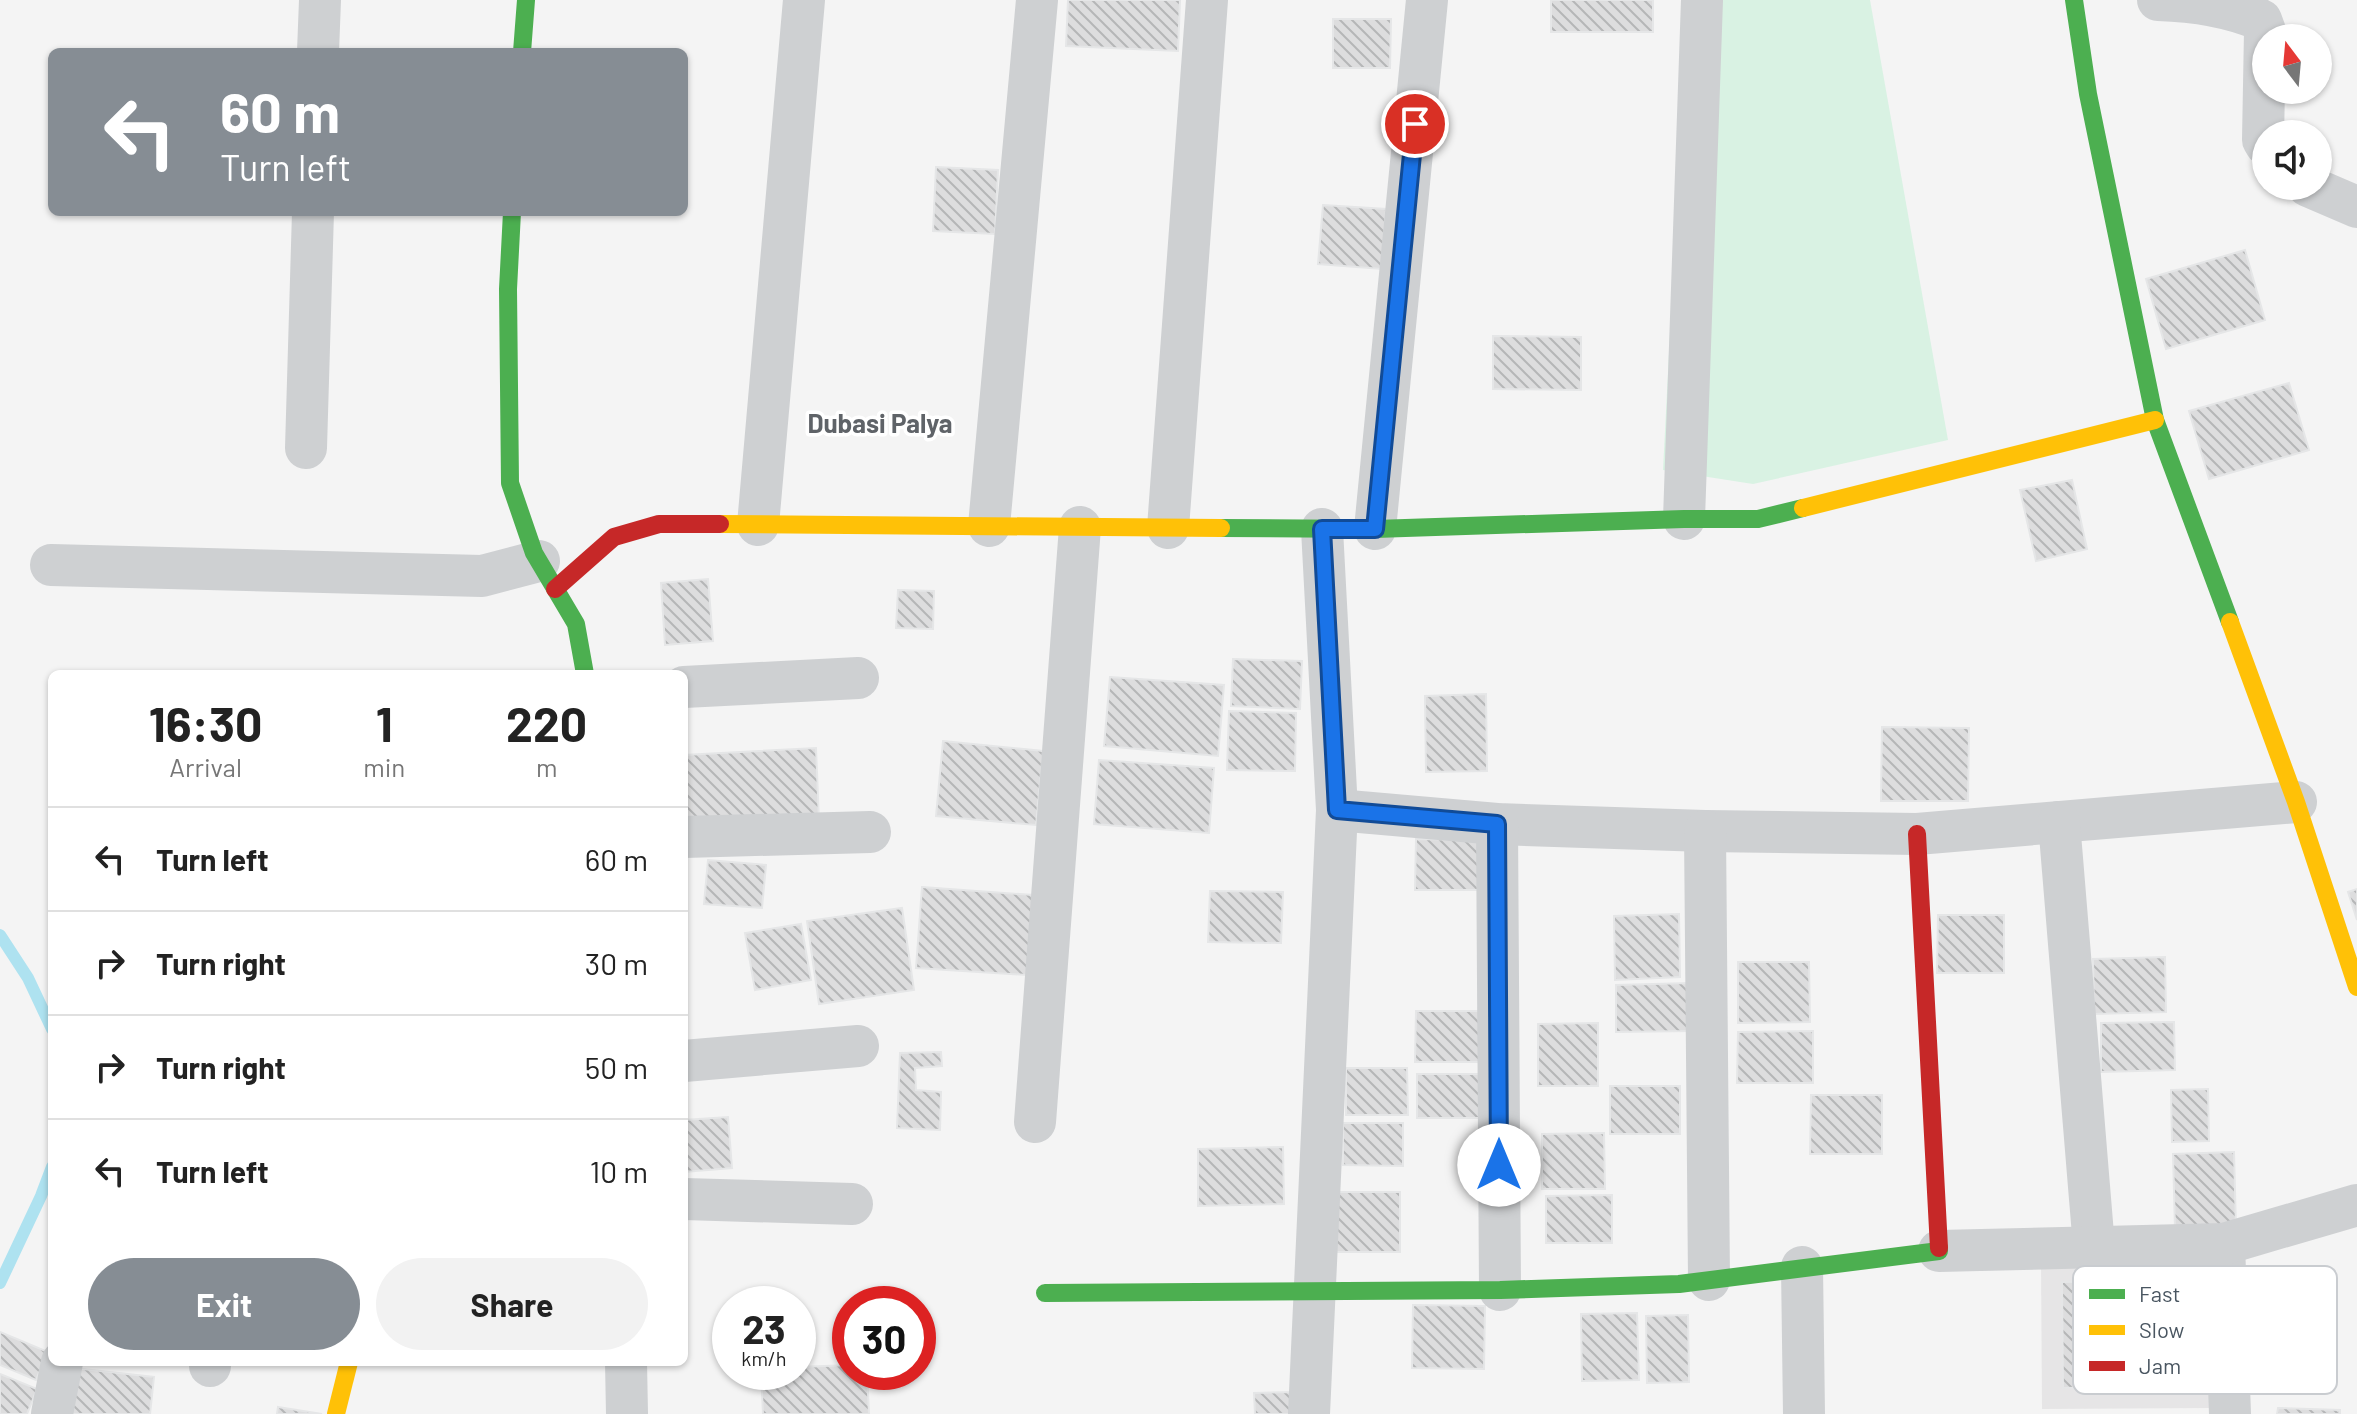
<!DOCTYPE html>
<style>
:root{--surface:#fff;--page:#f2f2f2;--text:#222;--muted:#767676;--line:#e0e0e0;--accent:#868d94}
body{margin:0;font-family:Barlow,sans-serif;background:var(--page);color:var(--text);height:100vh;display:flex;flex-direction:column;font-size:30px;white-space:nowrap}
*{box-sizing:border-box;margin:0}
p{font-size:26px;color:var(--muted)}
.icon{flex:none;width:44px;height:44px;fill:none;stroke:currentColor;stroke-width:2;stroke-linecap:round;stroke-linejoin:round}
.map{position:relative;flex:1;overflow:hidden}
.details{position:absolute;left:48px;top:670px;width:640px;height:696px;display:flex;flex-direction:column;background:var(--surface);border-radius:12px;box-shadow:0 2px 6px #0004}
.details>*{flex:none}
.hud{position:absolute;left:48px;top:48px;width:640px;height:168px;border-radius:12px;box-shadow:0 2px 6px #0004;background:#868d94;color:#fff;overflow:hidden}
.needle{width:52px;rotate:344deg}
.buttons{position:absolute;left:2252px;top:24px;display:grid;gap:16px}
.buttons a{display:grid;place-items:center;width:80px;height:80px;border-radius:50%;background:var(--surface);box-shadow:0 2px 6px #0004;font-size:40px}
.speed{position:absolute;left:712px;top:1286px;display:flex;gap:16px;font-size:40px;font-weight:700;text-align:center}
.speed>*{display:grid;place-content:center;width:104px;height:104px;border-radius:50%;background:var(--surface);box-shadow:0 2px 6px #0004;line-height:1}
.speed small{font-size:20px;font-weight:400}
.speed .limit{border:12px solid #d22;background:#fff;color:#111}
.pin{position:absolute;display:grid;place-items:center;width:68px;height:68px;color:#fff;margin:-34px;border:4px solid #fff;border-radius:50%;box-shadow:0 2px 8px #0007}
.me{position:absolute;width:88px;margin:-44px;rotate:0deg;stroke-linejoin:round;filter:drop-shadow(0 0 6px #0008)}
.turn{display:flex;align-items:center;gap:28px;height:168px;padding:0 40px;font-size:36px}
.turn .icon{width:104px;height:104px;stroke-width:2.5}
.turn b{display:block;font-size:56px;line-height:68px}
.eta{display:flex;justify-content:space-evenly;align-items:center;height:136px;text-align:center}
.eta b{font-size:48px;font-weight:700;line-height:56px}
.button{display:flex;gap:16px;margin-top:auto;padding:16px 40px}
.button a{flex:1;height:92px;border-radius:48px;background:var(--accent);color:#fff;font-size:32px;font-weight:700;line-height:92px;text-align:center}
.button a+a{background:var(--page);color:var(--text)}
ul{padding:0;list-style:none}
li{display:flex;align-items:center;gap:24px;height:104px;padding:0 40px;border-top:2px solid var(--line)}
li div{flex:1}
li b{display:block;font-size:30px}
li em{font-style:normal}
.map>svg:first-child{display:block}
.education{fill:#e6e5e6}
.park{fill:#d9f2e3}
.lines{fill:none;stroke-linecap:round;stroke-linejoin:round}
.stream{stroke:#aee2f0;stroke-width:12}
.building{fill:url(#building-back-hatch);stroke:#e5e6e7;stroke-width:2}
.street{stroke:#ced0d2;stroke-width:42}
.fast{stroke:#4caf50;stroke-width:18}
.slow{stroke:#ffc107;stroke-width:18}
.jam{stroke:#c62828;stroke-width:18}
.route-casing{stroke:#114b97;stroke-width:20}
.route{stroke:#1a73e8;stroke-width:14}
.labels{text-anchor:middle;stroke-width:7;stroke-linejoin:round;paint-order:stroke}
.neighbourhood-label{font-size:26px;font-weight:bold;fill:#5f6368;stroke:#fff}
.key{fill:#fff;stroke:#c9ccd0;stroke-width:2}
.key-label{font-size:22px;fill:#4a5661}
</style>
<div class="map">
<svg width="2357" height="1414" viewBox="0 0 2357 1414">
<defs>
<pattern id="building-back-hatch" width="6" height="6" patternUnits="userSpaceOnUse" patternTransform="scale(2)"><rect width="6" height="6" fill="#ddddde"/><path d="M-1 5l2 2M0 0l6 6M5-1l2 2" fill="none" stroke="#b5b6b7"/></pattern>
</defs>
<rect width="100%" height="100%" fill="#f4f4f4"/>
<!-- education -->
<polygon class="education" points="2210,1261 2211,1408 2042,1409 2041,1263"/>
<!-- park -->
<polygon class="park" points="1687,0 1870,0 1948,440 1753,484 1663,470"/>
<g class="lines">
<!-- stream -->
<g class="stream">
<polyline points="0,935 28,978 52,1029"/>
<polyline points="0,1283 41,1196 52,1167"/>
</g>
</g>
<!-- building -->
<g class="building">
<polygon points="1068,0 1180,0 1178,51 1066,46"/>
<rect x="1551" y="0" width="102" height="32"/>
<polygon points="1333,19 1391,19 1390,68 1333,68"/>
<polygon points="936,167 998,170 995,234 933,231"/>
<polygon points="1323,205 1386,209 1382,269 1318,264"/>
<polygon points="2245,250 2265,320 2166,349 2146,279"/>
<polygon points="1493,336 1581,337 1581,390 1493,389"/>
<polygon points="2289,383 2309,450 2209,479 2189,411"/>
<polygon points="2072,480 2087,549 2036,561 2020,490"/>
<polygon points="708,579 713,641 665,645 661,583"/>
<polygon points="898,590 934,591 933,629 896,628"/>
<polygon points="1233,659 1302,661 1300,709 1231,706"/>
<polygon points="1110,677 1224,685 1218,756 1104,746"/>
<polygon points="1486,694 1487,771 1426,772 1425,696"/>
<polygon points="1229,711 1296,713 1295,771 1227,770"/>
<polygon points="1882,727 1969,728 1968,801 1881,801"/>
<polygon points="943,741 1043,751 1036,825 936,816"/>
<polygon points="816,748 819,821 684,829 684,755"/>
<polygon points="1099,760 1214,768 1209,833 1094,824"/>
<polygon points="1416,839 1483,840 1482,890 1415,890"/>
<polygon points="708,860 766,865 762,908 704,904"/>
<polygon points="922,887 1033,895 1027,975 916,968"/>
<polygon points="2357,889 2357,920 2348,892"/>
<polygon points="1210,891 1283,892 1281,943 1208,942"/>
<polygon points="902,908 914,990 819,1004 807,921"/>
<polygon points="1679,914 1680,977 1615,980 1614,916"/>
<polygon points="1938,915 2004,915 2004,973 1937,973"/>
<polygon points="801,924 811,980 755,990 745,933"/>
<polygon points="2165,957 2166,1012 2094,1014 2093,959"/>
<polygon points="1738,962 1809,962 1810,1022 1738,1023"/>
<polygon points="1690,983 1691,1031 1616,1032 1616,985"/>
<polygon points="1416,1011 1487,1011 1486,1062 1415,1062"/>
<polygon points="2174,1022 2175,1070 2101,1072 2101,1023"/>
<polygon points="1598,1023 1598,1086 1538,1086 1538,1024"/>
<polygon points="1813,1031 1813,1083 1737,1083 1738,1032"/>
<polygon points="941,1052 942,1066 915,1068 916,1090 941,1092 940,1130 897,1128 900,1053"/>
<polygon points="1346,1068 1407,1068 1408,1115 1346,1115"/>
<polygon points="1417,1074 1489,1074 1488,1118 1417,1118"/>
<rect x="1610" y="1086" width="70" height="48"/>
<polygon points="2208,1089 2209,1141 2172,1142 2171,1090"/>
<polygon points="1811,1095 1882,1095 1882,1154 1810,1154"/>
<polygon points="728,1117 732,1168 684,1172 684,1120"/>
<polygon points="1343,1123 1403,1123 1403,1166 1343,1165"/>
<polygon points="1604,1133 1605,1189 1542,1189 1542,1134"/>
<polygon points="1283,1147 1284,1204 1198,1206 1198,1149"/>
<polygon points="2234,1152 2236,1228 2175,1229 2173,1154"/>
<rect x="1332" y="1192" width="68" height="60"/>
<polygon points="1612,1195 1612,1243 1546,1243 1546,1196"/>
<polygon points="2198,1280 2199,1386 2063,1388 2062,1282"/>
<polygon points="1413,1305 1485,1306 1484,1369 1412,1368"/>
<polygon points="1637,1313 1639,1380 1582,1381 1581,1314"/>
<polygon points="1688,1315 1689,1382 1647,1383 1646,1316"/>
<polygon points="0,1332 48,1352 36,1380 0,1365"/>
<polygon points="850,1365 850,1372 867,1372 869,1414 763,1414 761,1372 798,1372 798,1367"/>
<polygon points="74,1368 154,1377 150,1414 70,1414"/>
<polygon points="0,1374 37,1389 27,1414 0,1414"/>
<polygon points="1295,1392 1296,1414 1255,1414 1254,1393"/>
<polygon points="278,1407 322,1414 277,1414"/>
<polygon points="2278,1408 2340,1410 2340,1414 2277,1414"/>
</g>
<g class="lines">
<!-- street -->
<g class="street">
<path d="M 2158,0 C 2192,1 2230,7 2261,20 L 2265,31 L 2263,140 L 2266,145"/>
<polyline points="318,52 320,0"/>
<polyline points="2308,186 2357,207"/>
<polyline points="306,448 313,212"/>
<polyline points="1684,519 1702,0"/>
<polyline points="758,525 804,0"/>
<polyline points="989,526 1037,0"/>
<polyline points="1168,528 1207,0"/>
<polyline points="1375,529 1427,0"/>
<polyline points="51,565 482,576 539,561"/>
<polyline points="684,687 858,678"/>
<polyline points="1337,810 1497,824 1705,831 1917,834 2296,802"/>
<polyline points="2059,822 2094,1247"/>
<polyline points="1497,824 1500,1290"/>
<polyline points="1705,831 1709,1280"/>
<polyline points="684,837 870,832"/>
<polyline points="684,1061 858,1046"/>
<polyline points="1035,1122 1080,527"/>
<polyline points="684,1199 852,1204"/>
<polyline points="2224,1244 2230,1414"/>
<polyline points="1939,1251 2224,1244 2357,1205"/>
<polyline points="1802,1267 1804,1414"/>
<polyline points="210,1362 210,1366"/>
<polyline points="626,1362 627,1414"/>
<polyline points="52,1414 62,1362"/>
<polyline points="1309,1414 1337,810 1322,529"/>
</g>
<!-- fast -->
<g class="fast">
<polyline points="2074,0 2088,94 2155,420 2230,622"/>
<polyline points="522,52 526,0"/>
<polyline points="512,212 508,289 510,483 534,553 576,624 585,674"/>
<polyline points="1221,528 1375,529 1684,519 1758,519 1803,508"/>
<polyline points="1045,1293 1500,1290 1679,1284 1939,1251 1939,1248"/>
</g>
<!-- slow -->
<g class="slow">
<polyline points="1803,508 2155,420"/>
<polyline points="720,524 1221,528"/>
<polyline points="2230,622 2296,802 2357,987"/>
<polyline points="336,1414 349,1362"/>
</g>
<!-- jam -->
<g class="jam">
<polyline points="555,589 614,537 659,524 720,524"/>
<polyline points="1917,834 1939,1248"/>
</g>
</g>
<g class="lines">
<!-- route casing -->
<g class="route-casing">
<polyline id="route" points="1415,124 1375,529 1322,529 1337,810 1497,824 1499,1165"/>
</g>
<!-- route -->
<use href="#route" class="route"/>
</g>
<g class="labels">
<!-- neighbourhood labels -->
<g class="neighbourhood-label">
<text x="880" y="433">Dubasi Palya</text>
</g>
</g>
<!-- legend -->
<rect x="2073" y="1266" width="264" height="128" rx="12" class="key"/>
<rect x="2089" y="1289" width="36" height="10" fill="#4caf50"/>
<rect x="2089" y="1325" width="36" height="10" fill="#ffc107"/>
<rect x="2089" y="1361" width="36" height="10" fill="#c62828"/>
<g class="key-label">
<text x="2139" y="1302">Fast</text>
<text x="2139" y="1338">Slow</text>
<text x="2139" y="1374">Jam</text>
</g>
</svg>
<div class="buttons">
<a><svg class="needle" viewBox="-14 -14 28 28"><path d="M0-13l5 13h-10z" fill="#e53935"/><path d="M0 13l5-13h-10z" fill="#767676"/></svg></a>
<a><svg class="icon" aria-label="sound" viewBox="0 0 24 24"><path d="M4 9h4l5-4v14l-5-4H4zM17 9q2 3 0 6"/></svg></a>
</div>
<div class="speed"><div>23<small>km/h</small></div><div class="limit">30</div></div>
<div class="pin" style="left:1415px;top:124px;background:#d93025"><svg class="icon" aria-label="arrive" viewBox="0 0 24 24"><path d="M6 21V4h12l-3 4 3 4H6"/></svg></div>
<svg class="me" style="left:1499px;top:1165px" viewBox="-20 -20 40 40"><circle r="19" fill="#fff"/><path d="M0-13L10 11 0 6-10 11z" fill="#1a73e8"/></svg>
<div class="hud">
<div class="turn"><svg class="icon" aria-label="left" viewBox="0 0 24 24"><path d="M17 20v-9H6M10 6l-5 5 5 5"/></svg><div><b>60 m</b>Turn left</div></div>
</div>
<section class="details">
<div class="eta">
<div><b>16:30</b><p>Arrival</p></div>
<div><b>1</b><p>min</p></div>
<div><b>220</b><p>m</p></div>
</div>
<ul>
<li><svg class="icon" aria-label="left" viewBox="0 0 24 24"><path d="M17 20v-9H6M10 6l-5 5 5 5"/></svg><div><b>Turn left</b></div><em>60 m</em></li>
<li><svg class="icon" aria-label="right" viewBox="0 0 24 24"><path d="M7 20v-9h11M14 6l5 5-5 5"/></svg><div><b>Turn right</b></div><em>30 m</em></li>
<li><svg class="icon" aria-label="right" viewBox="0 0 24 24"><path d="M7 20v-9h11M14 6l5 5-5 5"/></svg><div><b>Turn right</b></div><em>50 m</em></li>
<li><svg class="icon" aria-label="left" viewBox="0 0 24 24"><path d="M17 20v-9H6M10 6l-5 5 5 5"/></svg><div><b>Turn left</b></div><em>10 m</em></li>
</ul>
<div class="button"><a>Exit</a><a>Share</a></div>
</section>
</div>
